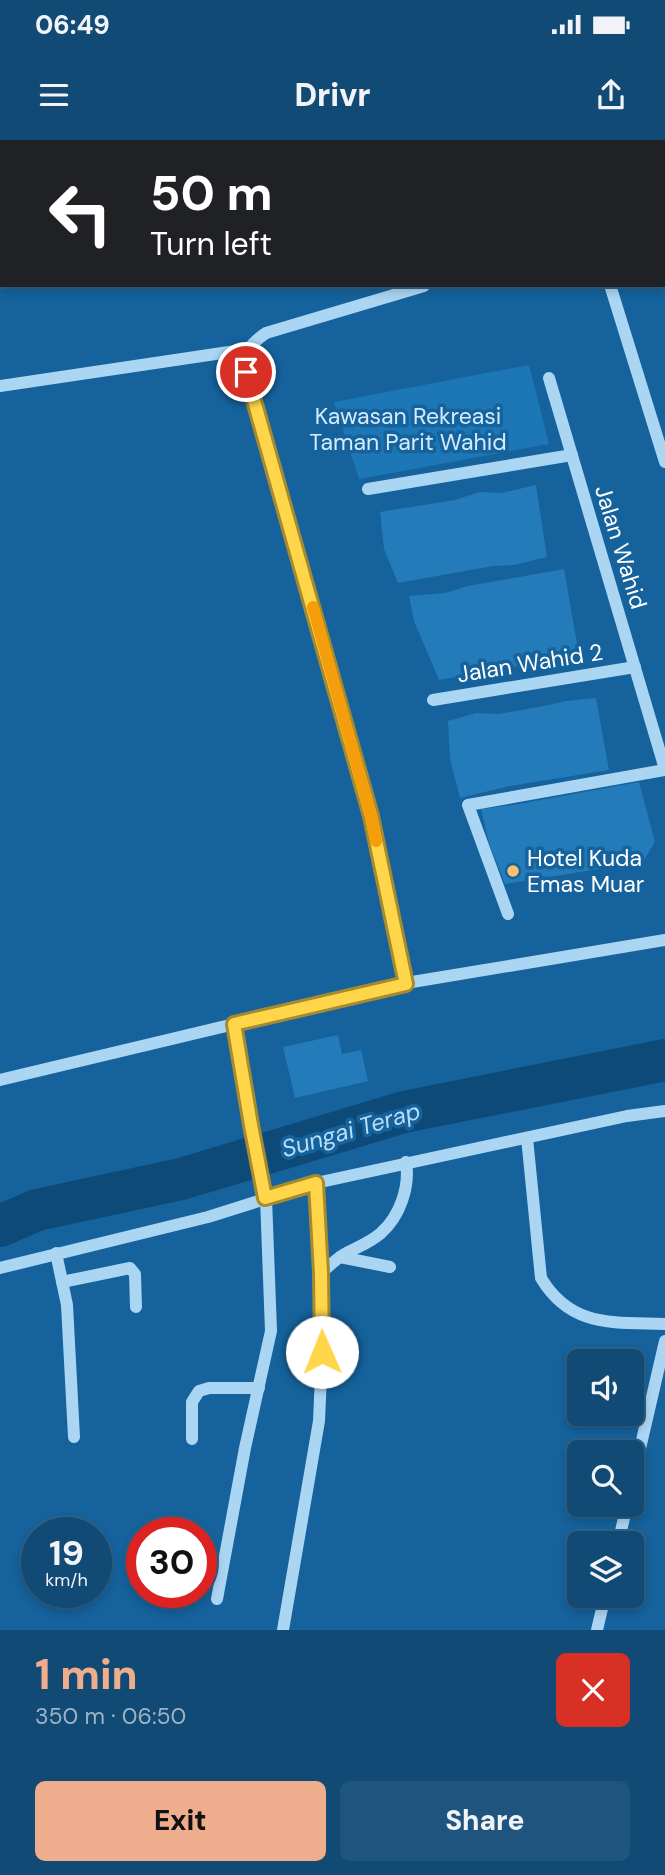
<!DOCTYPE html>
<meta charset="utf-8">
<style>
:root{--surface:#104a75;--page:#1e547d;--text:#f1f3f6;--muted:#9cb3c5;--line:#306287;--accent:#eead8d}
body{margin:0;font-family:"DM Sans",sans-serif;background:var(--page);color:var(--text);height:100vh;display:flex;flex-direction:column;font-size:26px;white-space:nowrap}
*{box-sizing:border-box;margin:0}
p{font-size:23px;color:var(--muted)}
.icon{flex:none;width:38px;height:38px;fill:none;stroke:currentColor;stroke-width:2;stroke-linecap:round;stroke-linejoin:round}
.map{position:relative;height:1490px;overflow:hidden}
.details{display:flex;flex-direction:column;background:var(--surface);flex:1}
.details>*{flex:none}
.guide{position:absolute;left:0px;top:0px;width:665px;height:147px;box-shadow:0 4px 10px #0003,0 0 0 2px var(--line);background:#202124;color:#fff;overflow:hidden}
.fabs{position:absolute;left:567px;top:1209px;display:grid;gap:14px}
.fabs a{display:grid;place-items:center;width:77px;height:77px;border-radius:10px;background:var(--surface);box-shadow:0 4px 10px #0003,0 0 0 2px var(--line);font-size:35px}
.speed{position:absolute;left:21px;top:1377px;display:flex;gap:14px;font-size:35px;font-weight:700;text-align:center}
.speed>*{display:grid;place-content:center;width:91px;height:91px;border-radius:50%;background:var(--surface);box-shadow:0 4px 10px #0003,0 0 0 2px var(--line);line-height:1}
.speed small{font-size:18px;font-weight:400}
.speed .limit{border:10px solid #d22;background:#fff;color:#111}
.pin{position:absolute;display:grid;place-items:center;width:60px;height:60px;color:#fff;margin:-30px;border:4px solid #fff;border-radius:50%;box-shadow:0 2px 7px #0007}
.me{position:absolute;width:77px;margin:-38px;rotate:359deg;stroke-linejoin:round;filter:drop-shadow(0 0 5px #0008)}
.turn{display:flex;align-items:center;gap:24px;height:147px;padding:0 35px;font-size:32px}
.turn .icon{width:91px;height:91px;stroke-width:2.5}
.turn b{display:block;font-size:49px;line-height:60px}
.round{display:grid;place-items:center;flex:none;width:74px;height:74px;border-radius:10px;background:var(--page)}
.overview{display:flex;align-items:center;justify-content:space-between;height:119px;padding:0 35px}
h1{font-size:42px;font-weight:800;line-height:52px;color:var(--accent)}
.button{display:flex;gap:14px;margin-top:auto;padding:14px 35px}
.button a{flex:1;height:80px;border-radius:10px;background:var(--accent);color:#111;font-size:28px;font-weight:800;line-height:80px;text-align:center}
.button a+a{background:var(--page);color:var(--text)}
.status{display:flex;justify-content:space-between;align-items:center;height:49px;padding:0 35px;background:var(--surface);direction:ltr}
.status svg{height:19px;fill:currentColor}
header{display:flex;justify-content:space-between;align-items:center;height:91px;padding:0 35px;background:var(--surface);font-size:32px;font-weight:800}
.map>svg:first-child{display:block}
.green{fill:#1d77b6}
.lines{fill:none;stroke-linecap:round;stroke-linejoin:round}
.river{stroke:#0d4a78;stroke-width:42}
.building{fill:#237bba}
.minor{stroke:#aad5f3;stroke-width:12}
.route-casing{stroke:#a68a30;stroke-width:18}
.route{stroke:#ffd54a;stroke-width:12}
.slow{stroke:#f59e0b;stroke-width:12}
.poi-dot{fill:#ffc06c;stroke:#15629c;stroke-width:2.5}
.labels{text-anchor:middle;stroke-width:7;stroke-linejoin:round;paint-order:stroke}
.park-label{font-size:23px;fill:#d2ecfd;stroke:#15629c}
.street-label{font-size:23px;fill:#fff;stroke:#15629c}
.poi-label{font-size:23px;fill:#fff;stroke:#15629c;text-anchor:start}
.water-label{font-size:24px;font-style:italic;fill:#b7def9;stroke:#15629c}
</style>
<div class="status"><b>06:49</b><svg viewBox="0 0 49 12"><path d="M0 12V9h3v3zM5 12V6h3v6zM10 12V3h3v9zM15 12V0h3v12zM26 1h20v11H26zM47 4h2v5h-2z"/></svg></div>
<header><svg class="icon" aria-label="menu" viewBox="0 0 24 24"><path d="M4 6h16M4 12h16M4 18h16"/></svg>Drivr<svg class="icon" aria-label="share" viewBox="0 0 24 24"><path d="M12 15V3M7 8l5-5 5 5M5 13v7h14v-7"/></svg></header>
<div class="map">
<svg width="665" height="1490" viewBox="0 0 665 1490">
<rect width="100%" height="100%" fill="#15629c"/>
<!-- green -->
<polygon class="green" points="529,225 549,304 359,339 334,262"/>
<g class="lines">
<!-- river -->
<polyline class="river" points="0,1086 37,1070 181,1039 404,972 665,920"/>
</g>
<!-- building -->
<g class="building">
<polygon points="536,345 547,417 514,425 493,426 398,443 384,409 380,372 455,360 479,352 502,353"/>
<polygon points="564,429 579,515 439,540 414,481 409,456 445,453 468,446"/>
<polygon points="596,558 609,630 510,646 460,658 450,619 448,581 476,573 499,574 544,566 566,561"/>
<polygon points="639,642 655,702 643,722 505,744 489,703 481,669 513,665"/>
<polygon points="338,895 342,914 361,910 368,941 295,958 283,907"/>
</g>
<g class="lines">
<!-- minor -->
<g class="minor">
<polyline points="562,0 562,2"/>
<polyline points="610,145 665,322"/>
<polyline points="549,238 665,629"/>
<polyline points="0,246 249,209"/>
<polyline points="368,349 572,315"/>
<polyline points="433,560 635,527"/>
<polyline points="508,774 468,665 665,630"/>
<path d="M 406,843 L 371,676 L 246,232 C 244,211 250,204 266,193 L 424,146"/>
<polyline points="0,940 406,843 665,800"/>
<path d="M 527,998 L 541,1138 C 571,1188 613,1182 665,1184"/>
<polyline points="56,1113 67,1165 74,1297"/>
<polyline points="340,1117 390,1127"/>
<polyline points="0,1128 208,1077 316,1043 627,976 665,971"/>
<path d="M 321,1133 C 328,1127 335,1120 343,1115 C 355,1108 370,1103 381,1093 C 400,1076 410,1047 406,1022"/>
<polyline points="62,1142 130,1128 135,1134 136,1167"/>
<polyline points="192,1299 192,1262 199,1251 209,1248 259,1248"/>
<polyline points="632,1343 665,1201"/>
<polyline points="618,1404 627,1365"/>
<polyline points="217,1459 245,1308 271,1191 266,1058 251,985 234,884"/>
<polyline points="283,1490 319,1281 322,1212 321,1133 316,1043"/>
<polyline points="597,1490 605,1456"/>
</g>
</g>
<g class="lines">
<!-- route casing -->
<g class="route-casing">
<polyline id="route" points="246,232 371,676 406,844 234,884 251,985 265,1058 316,1043 321,1133 322,1212"/>
</g>
<!-- route -->
<use href="#route" class="route"/>
<!-- slow -->
<polyline class="slow" points="313,467 371,676 376,701"/>
</g>
<!-- markers -->
<circle class="poi-dot" cx="513" cy="731" r="7"/>
<g class="labels">
<!-- park labels -->
<g class="park-label">
<text x="408" y="284">Kawasan Rekreasi<tspan x="408" dy="26">Taman Parit Wahid</tspan></text>
</g>
<!-- street labels -->
<g class="street-label">
<text transform="translate(621 407) rotate(73)" y="8">Jalan Wahid</text>
<text transform="translate(530 523) rotate(-9)" y="8">Jalan Wahid 2</text>
</g>
<!-- poi labels -->
<g class="poi-label">
<text x="527" y="726">Hotel Kuda<tspan x="527" dy="26">Emas Muar</tspan></text>
</g>
<!-- water labels -->
<g class="water-label">
<text transform="translate(351 990) rotate(-16)" y="8">Sungai Terap</text>
</g>
</g>
</svg>
<div class="fabs">
<a><svg class="icon" aria-label="sound" viewBox="0 0 24 24"><path d="M4 9h4l5-4v14l-5-4H4zM17 9q2 3 0 6"/></svg></a>
<a><svg class="icon" aria-label="search" viewBox="0 0 24 24"><circle cx="10" cy="10" r="6"/><path d="M15 15l6 6"/></svg></a>
<a><svg class="icon" aria-label="layers" viewBox="0 0 24 24"><path d="M12 4l9 5-9 5-9-5zM3 14l9 5 9-5"/></svg></a>
</div>
<div class="speed"><div>19<small>km/h</small></div><div class="limit">30</div></div>
<div class="pin" style="left:246px;top:232px;background:#d93025"><svg class="icon" aria-label="arrive" viewBox="0 0 24 24"><path d="M6 21V4h12l-3 4 3 4H6"/></svg></div>
<svg class="me" style="left:322px;top:1212px" viewBox="-20 -20 40 40"><circle r="19" fill="#fff"/><path d="M0-13L10 11 0 6-10 11z" fill="#ffd54a"/></svg>
<div class="guide">
<div class="turn"><svg class="icon" aria-label="left" viewBox="0 0 24 24"><path d="M17 20v-9H6M10 6l-5 5 5 5"/></svg><div><b>50 m</b>Turn left</div></div>
</div>
</div>
<section class="details">
<div class="overview"><div><h1>1 min</h1><p>350 m · 06:50</p></div><a class="round" style="background:#d93025;color:#fff"><svg class="icon" aria-label="close" viewBox="0 0 24 24"><path d="M6 6l12 12M18 6L6 18"/></svg></a></div>
<div class="button"><a>Exit</a><a>Share</a></div>
</section>
